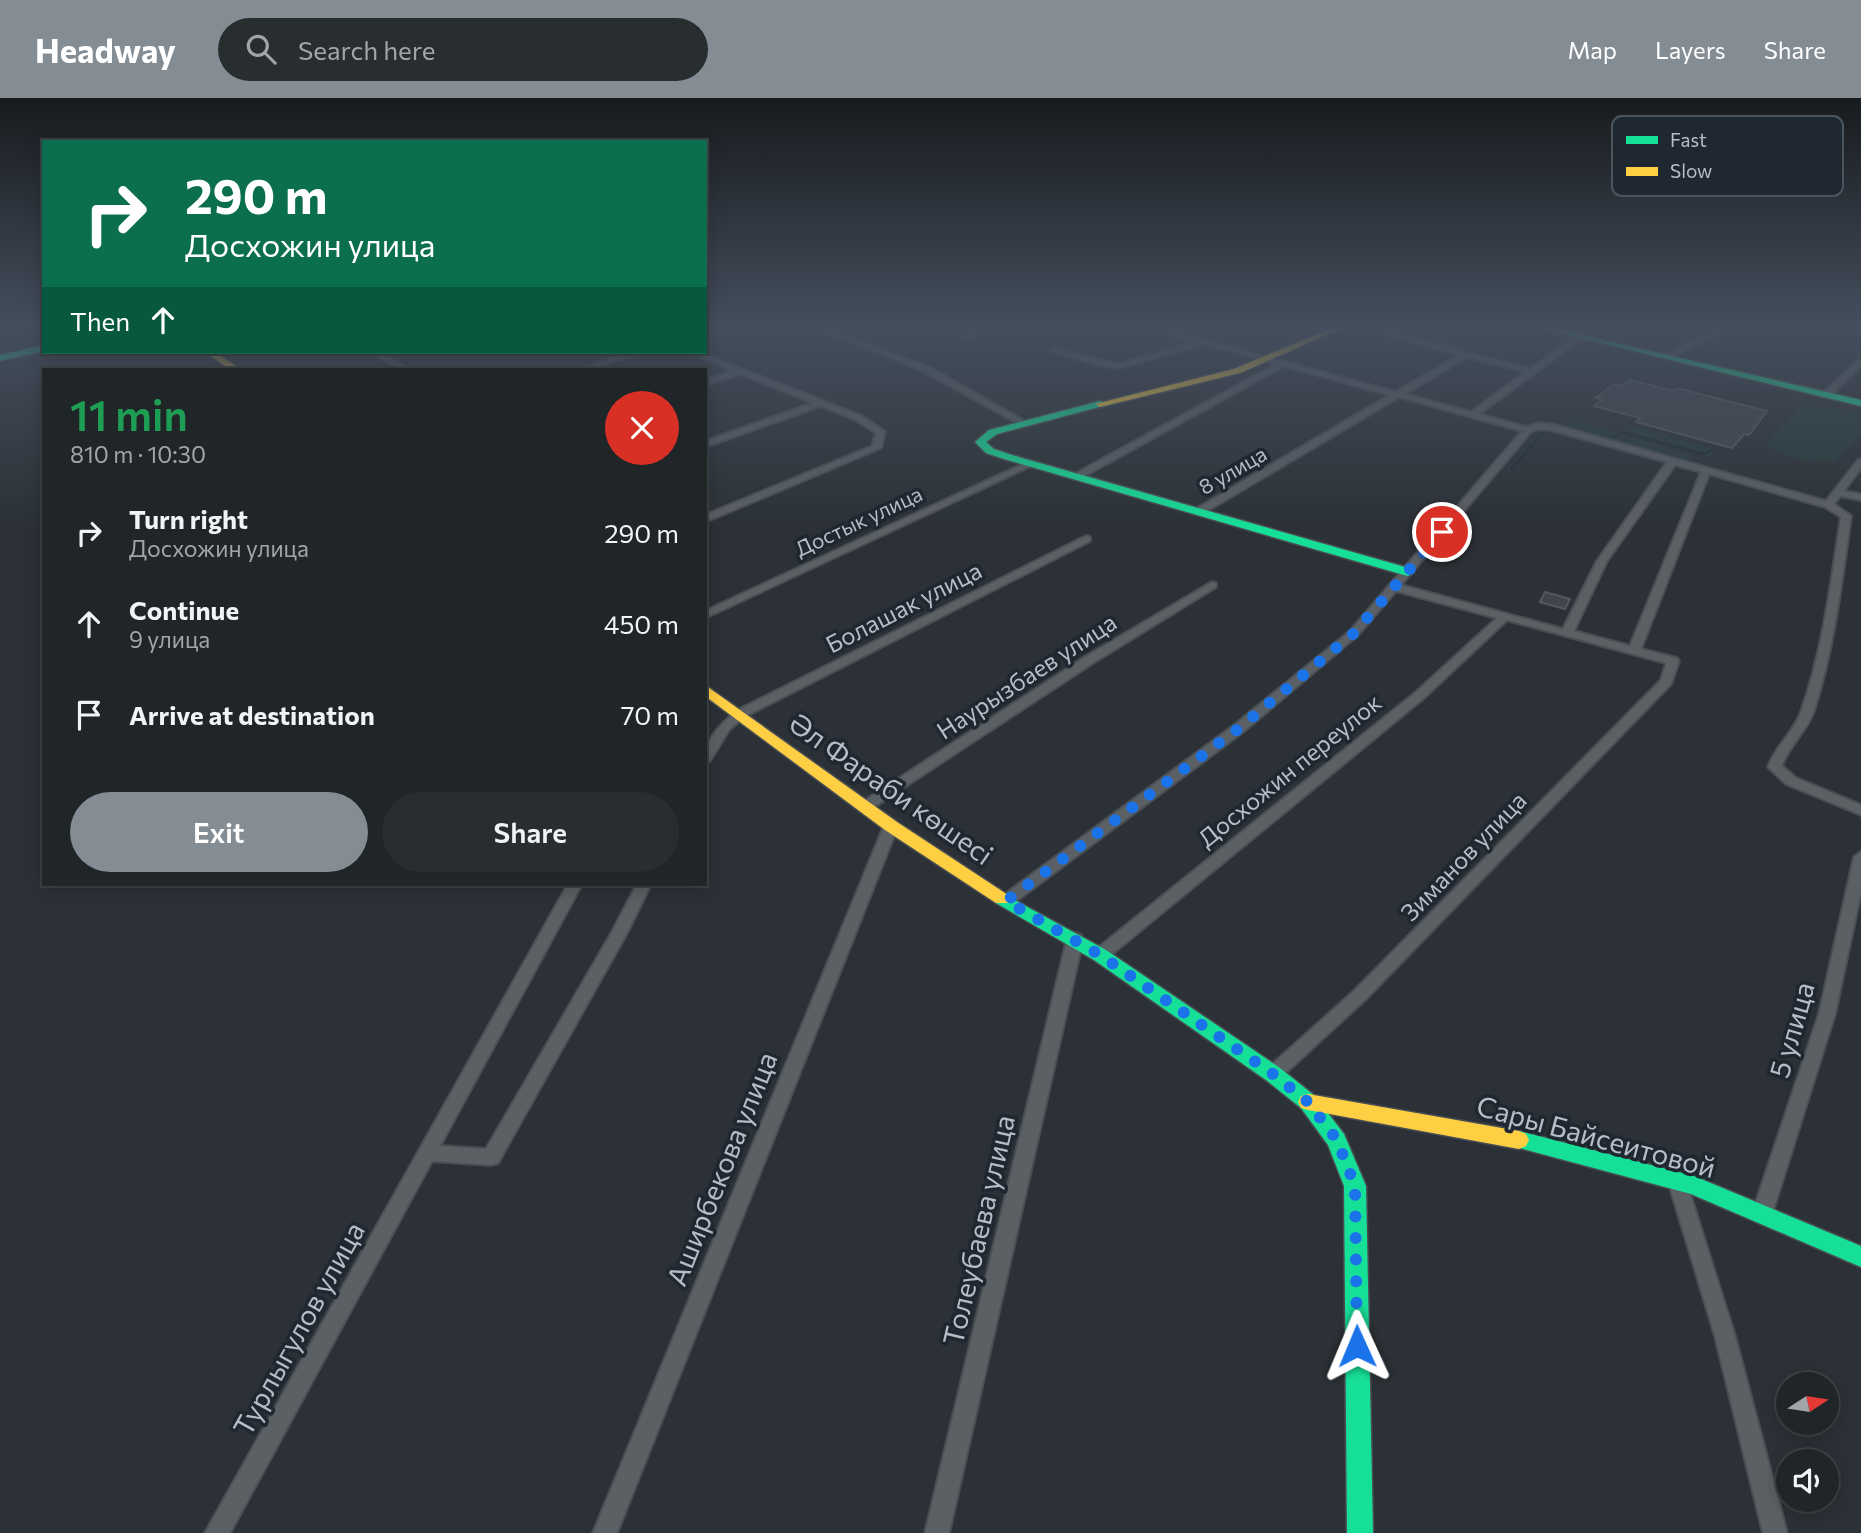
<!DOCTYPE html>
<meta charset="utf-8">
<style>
:root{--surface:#202528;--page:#282d30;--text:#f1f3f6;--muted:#a2a5a8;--line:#3d4245;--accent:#858d94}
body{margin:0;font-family:Commissioner,sans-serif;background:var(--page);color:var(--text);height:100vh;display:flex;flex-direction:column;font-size:26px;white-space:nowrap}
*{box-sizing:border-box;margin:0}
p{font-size:23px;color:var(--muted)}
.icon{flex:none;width:38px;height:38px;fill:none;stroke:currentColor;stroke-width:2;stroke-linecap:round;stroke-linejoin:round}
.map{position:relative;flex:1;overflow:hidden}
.sheet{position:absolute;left:42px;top:270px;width:665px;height:518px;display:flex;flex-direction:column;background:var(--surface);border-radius:0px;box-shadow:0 4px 18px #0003,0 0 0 2px var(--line)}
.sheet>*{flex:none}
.hud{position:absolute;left:42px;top:42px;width:665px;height:214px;border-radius:0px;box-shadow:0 4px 18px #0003,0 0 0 2px var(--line);background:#0b6e4f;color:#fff;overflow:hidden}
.needle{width:46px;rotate:78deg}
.fabs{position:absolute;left:1776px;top:1274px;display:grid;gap:14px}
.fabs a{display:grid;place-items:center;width:63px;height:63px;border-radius:50%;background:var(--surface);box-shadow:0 4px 18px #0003,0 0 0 2px var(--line);font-size:35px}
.pin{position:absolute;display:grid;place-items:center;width:60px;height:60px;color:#fff;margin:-30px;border:4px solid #fff;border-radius:50%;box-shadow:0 2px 7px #0007}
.me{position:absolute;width:77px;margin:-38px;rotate:359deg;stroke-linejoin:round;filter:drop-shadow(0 0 5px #0008)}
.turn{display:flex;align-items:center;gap:24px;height:147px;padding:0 28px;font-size:32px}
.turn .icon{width:91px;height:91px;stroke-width:2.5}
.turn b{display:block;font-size:49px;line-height:60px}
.then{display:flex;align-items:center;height:66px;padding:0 28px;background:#0003;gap:14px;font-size:26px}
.round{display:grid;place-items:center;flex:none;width:74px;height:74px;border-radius:37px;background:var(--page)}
.summary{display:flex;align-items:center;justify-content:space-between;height:119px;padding:0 28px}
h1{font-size:42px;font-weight:600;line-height:52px;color:#1e9e55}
.cta{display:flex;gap:14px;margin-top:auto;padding:14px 28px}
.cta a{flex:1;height:80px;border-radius:42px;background:var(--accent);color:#fff;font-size:28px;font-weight:600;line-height:80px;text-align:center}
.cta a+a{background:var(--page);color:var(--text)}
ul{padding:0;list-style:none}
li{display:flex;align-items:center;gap:21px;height:91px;padding:0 28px}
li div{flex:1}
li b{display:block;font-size:26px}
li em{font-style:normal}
header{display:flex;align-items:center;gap:42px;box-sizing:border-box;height:98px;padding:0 35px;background:var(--accent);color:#fff}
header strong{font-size:33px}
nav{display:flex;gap:38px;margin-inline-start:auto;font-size:24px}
.search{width:490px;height:63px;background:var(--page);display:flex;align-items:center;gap:18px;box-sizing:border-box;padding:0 24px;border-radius:38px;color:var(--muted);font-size:26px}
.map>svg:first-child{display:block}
.green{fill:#283b3b}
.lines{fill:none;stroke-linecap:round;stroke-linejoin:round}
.stream{stroke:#1c2b38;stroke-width:2}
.building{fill:#3f454b;stroke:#53585e;stroke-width:2}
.street-casing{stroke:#494e53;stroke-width:4}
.fast-casing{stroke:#494e53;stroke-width:3}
.slow-casing{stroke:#494e53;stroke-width:3}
.street{fill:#5b6065;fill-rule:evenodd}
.fast{fill:#16e098;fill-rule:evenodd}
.slow{fill:#ffcf43;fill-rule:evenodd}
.route{stroke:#1a73e8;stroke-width:12;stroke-dasharray:0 21.6}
.labels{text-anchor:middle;stroke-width:7;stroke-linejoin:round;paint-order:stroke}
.far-street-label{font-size:21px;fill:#b5bec7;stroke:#1f2831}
.street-label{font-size:24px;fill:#b5bec7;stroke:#1f2831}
.near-street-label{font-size:28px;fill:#b5bec7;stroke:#1f2831}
.key{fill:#1f2831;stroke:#4c555e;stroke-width:2}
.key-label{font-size:19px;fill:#b5bec7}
</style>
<header>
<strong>Headway</strong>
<div class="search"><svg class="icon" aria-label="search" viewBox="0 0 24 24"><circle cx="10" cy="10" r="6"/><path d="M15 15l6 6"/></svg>Search here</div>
<nav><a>Map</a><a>Layers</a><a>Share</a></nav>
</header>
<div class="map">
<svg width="1861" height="1435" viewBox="0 0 1861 1435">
<rect width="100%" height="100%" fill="#2b3136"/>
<!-- green -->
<g class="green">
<path d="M 1800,308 L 1839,311 L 1861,318 L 1861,336 L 1835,363 C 1812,363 1784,362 1766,345 Z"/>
<polygon points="1574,323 1626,337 1619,344 1566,330"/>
<polygon points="1628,327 1716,351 1710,358 1620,334"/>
<polygon points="1631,339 1694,357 1687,364 1623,346"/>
</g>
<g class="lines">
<!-- stream -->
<g class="stream">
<polyline points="1609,342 1623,334 1704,356 1713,351"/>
<polyline points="1511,371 1548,330"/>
</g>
</g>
<!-- building -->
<g class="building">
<polygon points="1629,282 1674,293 1677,290 1767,313 1749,337 1744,336 1732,350 1636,324 1640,320 1594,308 1602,302 1596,300 1614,286 1622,288"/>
<polygon points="1545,494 1570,501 1565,511 1540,504"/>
</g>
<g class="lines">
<!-- street casing -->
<g class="street-casing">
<g id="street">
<polygon points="712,230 723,230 705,236 705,232"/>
<polygon points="816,230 826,230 929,269 1028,325 1021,327 923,273"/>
<polygon points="973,230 981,230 971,239 965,239 965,235"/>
<path d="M 1150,230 L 1161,230 L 1396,294 L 1459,257 L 1366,230 L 1376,230 L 1530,271 L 1580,236 L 1584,238 L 1583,240 L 1479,316 L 1527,329 L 1537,325 L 1555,327 L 1826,403 L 1858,362 L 1861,361 L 1861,370 L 1844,393 L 1861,396 L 1861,402 L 1840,398 L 1834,406 L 1851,418 C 1842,483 1834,550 1814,613 C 1807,633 1789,647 1782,668 L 1796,680 L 1861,707 L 1861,717 L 1786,686 L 1768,669 C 1776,647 1794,634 1801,614 C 1823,552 1831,484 1841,419 L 1825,409 L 1709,376 L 1641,551 L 1677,560 L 1679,563 L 1671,586 L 1366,901 L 1279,981 L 1273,983 L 1267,981 L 1264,976 L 1267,971 L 1354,893 L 1661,582 L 1666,565 L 1507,522 L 1424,600 L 1106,861 L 1094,861 L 1092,857 L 1094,853 L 1416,594 L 1497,520 L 1396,493 L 1358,537 L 1243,634 L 1011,807 L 1001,807 L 998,803 L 1001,799 L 1233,628 L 1350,533 L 1522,333 L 1399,299 L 1202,416 L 1194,416 L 1194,412 L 1390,297 L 1284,268 L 1079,381 L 1073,381 L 1073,377 L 1276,266 L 1205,246 L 1119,270 L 1101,268 L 1051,253 L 1055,251 L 1119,266 L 1197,244 ZM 1467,259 L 1525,274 L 1471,314 L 1405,296 ZM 1538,331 L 1551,332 L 1667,364 L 1597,463 L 1563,531 L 1401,487 L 1531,334 ZM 1675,367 L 1701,374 L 1630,548 L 1574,533 L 1607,463 Z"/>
<polygon points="1722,230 1731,230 1667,261 1660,259"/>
<polygon points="370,254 379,254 409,271 400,271"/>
<polygon points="632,254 644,254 590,271 578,271"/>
<polygon points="689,254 699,254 862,318 885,334 881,350 705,424 705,417 872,348 876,335 856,322 821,308 705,349 705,343 813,305 741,276 705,287 705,282 733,273"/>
<polygon points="1858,262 1861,262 1861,268 1829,299 1823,299 1823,295"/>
<polygon points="1027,364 1035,366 705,520 705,513"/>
<path d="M 1086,438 L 1090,439 L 1090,443 L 744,619 L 729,632 L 710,663 L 705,664 C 705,641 719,628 736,613 Z"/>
<polygon points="1212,484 1216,485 1216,489 1093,565 871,711 861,711 859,708 861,705 1085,559"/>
<polygon points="891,723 898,728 617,1435 593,1435 884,728"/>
<polygon points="1861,754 1861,794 1835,916 1772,1116 1769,1122 1762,1125 1755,1122 1752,1116 1819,916 1854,759"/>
<polygon points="568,786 582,786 440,1048 486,1051 612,834 637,786 651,786 627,835 498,1065 491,1067 432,1063 230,1435 205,1435"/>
<polygon points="1075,835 1081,837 1083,841 949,1435 925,1435 1067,841 1069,837"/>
<polygon points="1677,1075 1684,1077 1686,1083 1735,1238 1787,1435 1763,1435 1715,1238 1668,1083 1670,1077"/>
</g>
</g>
<!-- fast casing -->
<g class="fast-casing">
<g id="fast">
<polygon points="1539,230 1552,230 1861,302 1861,308"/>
<polygon points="44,247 44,253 0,263 0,257"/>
<polygon points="1100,303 1103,304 1103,308 997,336 986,344 994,351 1012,357 1412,471 1414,474 1408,478 1404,477 1004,361 986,355 975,344 989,332"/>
<polygon points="1002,795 1106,852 1280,970 1315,998 1344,1036 1366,1088 1373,1435 1347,1435 1344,1088 1328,1047 1301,1010 1266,982 1094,862 996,805 993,801 996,797"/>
<polygon points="1519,1033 1694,1078 1861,1148 1861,1169 1691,1096 1512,1048 1509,1042 1512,1036"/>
</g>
</g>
<!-- slow casing -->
<g class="slow-casing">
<g id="slow">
<polygon points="1332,230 1342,230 1240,275 1100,309 1095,306 1234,271"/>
<polygon points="205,254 215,254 240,271 229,271"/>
<polygon points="705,587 897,724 1008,797 1011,801 1008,805 996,805 885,732 705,598"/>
<polygon points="1308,996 1519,1033 1526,1036 1529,1042 1526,1048 1519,1051 1308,1012 1301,1010 1298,1004 1301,998"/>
</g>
</g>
<!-- street -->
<use href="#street" class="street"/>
<!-- fast -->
<use href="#fast" class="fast"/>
<!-- slow -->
<use href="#slow" class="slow"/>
</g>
<!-- sky -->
<linearGradient id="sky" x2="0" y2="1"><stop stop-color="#181b1e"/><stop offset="0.53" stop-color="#444e5d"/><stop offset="1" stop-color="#444e5d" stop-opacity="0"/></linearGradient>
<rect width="1861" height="430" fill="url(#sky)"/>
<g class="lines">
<!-- route -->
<polyline class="route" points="1357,1248 1355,1088 1337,1042 1308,1004 1273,976 1100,857 1006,803 1238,631 1354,535 1442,434"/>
</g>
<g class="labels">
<!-- far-street labels -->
<g class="far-street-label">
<text transform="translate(1233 373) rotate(-30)" y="7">8 улица</text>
<text transform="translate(859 424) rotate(-25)" y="7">Достык улица</text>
</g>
<!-- street labels -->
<g class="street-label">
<text transform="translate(904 510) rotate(-27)" y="8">Болашак улица</text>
<text transform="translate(1027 579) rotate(-33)" y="8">Наурызбаев улица</text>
<text transform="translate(1290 673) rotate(-39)" y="8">Досхожин переулок</text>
<text transform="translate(1464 759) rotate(-46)" y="8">Зиманов улица</text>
</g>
<!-- near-street labels -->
<g class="near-street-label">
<text transform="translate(891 691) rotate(35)" y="10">Әл Фараби көшесі</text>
<text transform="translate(1792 932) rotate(-74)" y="10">5 улица</text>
<text transform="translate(1596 1039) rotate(15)" y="10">Сары Байсеитовой</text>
<text transform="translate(722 1071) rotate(-68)" y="10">Аширбекова улица</text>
<text transform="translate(979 1132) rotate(-77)" y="10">Толеубаева улица</text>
<text transform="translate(299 1231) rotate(-61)" y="10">Турлыгулов улица</text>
</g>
</g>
<!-- legend -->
<rect x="1612" y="18" width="231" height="80" rx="10" class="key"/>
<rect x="1626" y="38" width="32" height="8" fill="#16e098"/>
<rect x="1626" y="69" width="32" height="9" fill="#ffcf43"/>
<g class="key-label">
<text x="1670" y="49">Fast</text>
<text x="1670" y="80">Slow</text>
</g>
</svg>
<div class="fabs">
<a><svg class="needle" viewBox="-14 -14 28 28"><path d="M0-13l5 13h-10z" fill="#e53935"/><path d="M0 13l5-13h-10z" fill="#a2a5a8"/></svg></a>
<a><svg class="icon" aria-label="sound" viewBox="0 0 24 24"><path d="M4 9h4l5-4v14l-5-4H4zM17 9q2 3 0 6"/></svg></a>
</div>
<div class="pin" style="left:1442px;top:434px;background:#d93025"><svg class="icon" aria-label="arrive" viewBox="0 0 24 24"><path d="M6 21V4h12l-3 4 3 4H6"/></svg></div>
<svg class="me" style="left:1357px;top:1248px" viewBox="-20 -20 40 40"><path d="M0-17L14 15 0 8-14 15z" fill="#1a73e8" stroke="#fff" stroke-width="4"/></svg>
<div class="hud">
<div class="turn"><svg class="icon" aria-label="right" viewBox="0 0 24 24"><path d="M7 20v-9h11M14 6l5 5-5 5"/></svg><div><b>290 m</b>Досхожин улица</div></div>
<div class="then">Then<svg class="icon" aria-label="ahead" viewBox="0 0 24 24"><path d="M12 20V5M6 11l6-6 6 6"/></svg></div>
</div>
<section class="sheet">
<div class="summary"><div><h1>11 min</h1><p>810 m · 10:30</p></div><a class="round" style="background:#d93025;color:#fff"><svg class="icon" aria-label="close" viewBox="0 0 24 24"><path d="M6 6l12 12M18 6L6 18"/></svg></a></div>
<ul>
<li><svg class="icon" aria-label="right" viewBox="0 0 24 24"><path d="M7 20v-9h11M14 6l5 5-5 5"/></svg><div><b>Turn right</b><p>Досхожин улица</p></div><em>290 m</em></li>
<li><svg class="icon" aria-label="ahead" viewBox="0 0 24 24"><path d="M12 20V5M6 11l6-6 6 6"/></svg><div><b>Continue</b><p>9 улица</p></div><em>450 m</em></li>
<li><svg class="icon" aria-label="arrive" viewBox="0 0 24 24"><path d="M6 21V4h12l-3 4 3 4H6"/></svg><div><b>Arrive at destination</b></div><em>70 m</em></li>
</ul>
<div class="cta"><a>Exit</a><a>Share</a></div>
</section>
</div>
